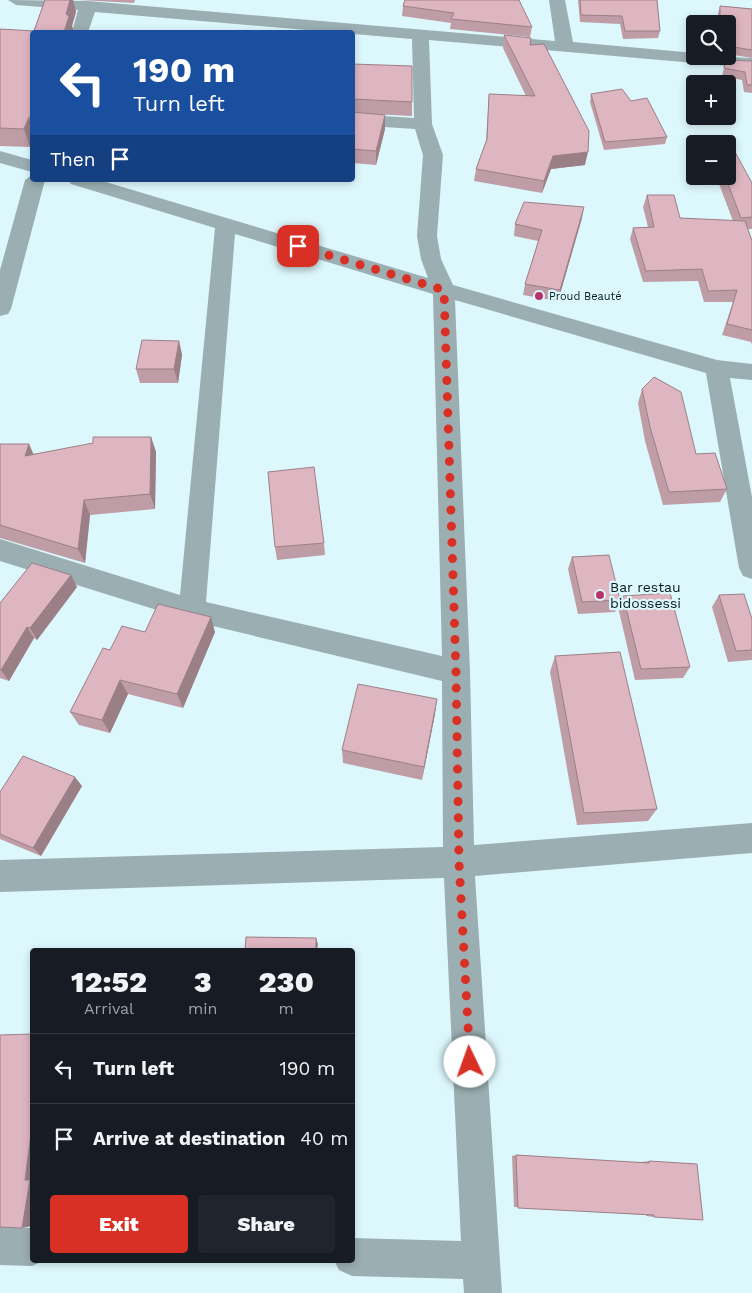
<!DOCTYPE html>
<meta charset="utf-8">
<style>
:root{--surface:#171b24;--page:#20242c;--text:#f1f3f6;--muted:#9ea1a6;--line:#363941;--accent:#d93025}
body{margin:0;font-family:"Work Sans",sans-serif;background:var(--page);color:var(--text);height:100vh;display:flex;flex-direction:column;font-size:19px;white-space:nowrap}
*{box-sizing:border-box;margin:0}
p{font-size:16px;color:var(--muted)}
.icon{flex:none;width:28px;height:28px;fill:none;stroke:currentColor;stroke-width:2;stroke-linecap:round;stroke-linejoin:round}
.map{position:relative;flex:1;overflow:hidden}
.side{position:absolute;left:30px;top:948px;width:325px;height:315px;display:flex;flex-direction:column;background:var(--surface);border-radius:5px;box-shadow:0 2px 8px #0003}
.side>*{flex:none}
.hud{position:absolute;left:30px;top:30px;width:325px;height:152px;border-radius:5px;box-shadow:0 2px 8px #0003;background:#1a4fa0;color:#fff;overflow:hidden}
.controls{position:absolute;left:686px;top:15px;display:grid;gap:10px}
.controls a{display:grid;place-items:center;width:50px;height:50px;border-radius:5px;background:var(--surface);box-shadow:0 2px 8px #0003;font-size:25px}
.pin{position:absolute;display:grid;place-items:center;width:42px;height:42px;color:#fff;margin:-21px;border-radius:10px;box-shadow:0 2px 8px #0006}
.me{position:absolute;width:55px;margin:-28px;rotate:357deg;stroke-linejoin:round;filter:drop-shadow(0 0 4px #0008)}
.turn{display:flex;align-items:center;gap:18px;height:105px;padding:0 20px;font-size:22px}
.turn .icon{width:65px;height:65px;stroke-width:2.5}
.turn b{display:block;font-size:35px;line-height:42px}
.then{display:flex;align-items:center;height:48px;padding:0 20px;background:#0003;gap:10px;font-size:19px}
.eta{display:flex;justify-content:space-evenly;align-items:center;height:85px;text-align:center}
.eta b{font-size:30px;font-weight:800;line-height:35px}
.button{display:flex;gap:10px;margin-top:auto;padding:10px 20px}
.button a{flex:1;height:58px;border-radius:5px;background:var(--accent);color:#fff;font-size:20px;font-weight:800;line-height:58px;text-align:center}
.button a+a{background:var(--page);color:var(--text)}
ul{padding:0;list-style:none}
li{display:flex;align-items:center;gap:15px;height:70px;padding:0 20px;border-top:1px solid var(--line)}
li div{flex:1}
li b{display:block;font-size:19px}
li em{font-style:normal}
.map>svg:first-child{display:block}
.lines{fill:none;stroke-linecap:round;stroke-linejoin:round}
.minor{fill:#9baeb1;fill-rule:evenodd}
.wall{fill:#bf9da6}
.shaded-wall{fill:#9b7f87}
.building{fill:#deb6c1;stroke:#9b7f87}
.route{stroke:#d93025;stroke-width:9;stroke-dasharray:0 16.2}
.poi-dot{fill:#bb3069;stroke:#ddf8fd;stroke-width:2}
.labels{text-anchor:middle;stroke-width:4.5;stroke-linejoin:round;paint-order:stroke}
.far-poi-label{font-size:11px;fill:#091a1d;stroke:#ddf8fd;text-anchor:start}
.poi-label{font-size:14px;fill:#091a1d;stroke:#ddf8fd;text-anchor:start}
</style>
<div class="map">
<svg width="752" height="1293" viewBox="0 0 752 1293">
<rect width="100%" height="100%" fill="#ddf8fd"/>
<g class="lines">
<!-- minor -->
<g class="minor">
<path d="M 8,0 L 88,1 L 555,41 L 549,0 L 565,0 L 573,42 L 695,53 L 695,56 L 752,58 L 752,68 L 429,40 L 432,124 L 443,155 L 437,236 L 441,259 L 453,285 L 717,360 L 752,364 L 752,380 L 730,378 L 752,497 L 752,579 L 743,576 L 739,568 L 706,373 L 455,300 L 470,672 L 474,845 L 752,823 L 752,853 L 475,876 L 502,1293 L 464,1293 L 463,1279 L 352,1276 L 339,1270 L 334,1260 L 352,1260 L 352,1238 L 461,1241 L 444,878 L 0,892 L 0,860 L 443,847 L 442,681 L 192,621 L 0,561 L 0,539 L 180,595 L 215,228 L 71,184 L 68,180 L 99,180 L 428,278 L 421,259 L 417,236 L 423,155 L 415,129 L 352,125 L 352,114 L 414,118 L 412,39 L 95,12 L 88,32 L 72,32 L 78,10 L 16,5 ZM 235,234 L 433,294 L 442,656 L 206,602 Z"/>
<polygon points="0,151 32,160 32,172 0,163"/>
<polygon points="32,175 32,180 45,180 11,309 8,314 0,316 0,270 25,180"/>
<polygon points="0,1227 32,1228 32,1260 45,1260 32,1266 0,1265"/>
</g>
</g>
<!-- wall -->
<g class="wall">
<polygon points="45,0 73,0 76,12 72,26 74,32 32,32 32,141 30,147 0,146 0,29 34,31"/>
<polygon points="79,0 135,0 134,3"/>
<polygon points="405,0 532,27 530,37 450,29 451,23 402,16 403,6"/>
<polygon points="578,0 657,0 660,31 658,38 623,39 620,24 580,22"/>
<polygon points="720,6 752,9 752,58 728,54 728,24 718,24 718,14"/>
<polygon points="504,35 530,45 585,165 551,169 542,193 474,181 476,169 486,142 489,94 526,96 503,48"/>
<polygon points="726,60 752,61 752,93 744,92 742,80 722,76"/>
<polygon points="352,64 412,102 412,116 373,114 385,129 376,165 352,163"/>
<polygon points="591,94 631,101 667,137 665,144 604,150 590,102"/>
<polygon points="716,176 728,176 752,183 752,229 748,229 752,241 752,345 751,342 722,335 733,302 704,302 698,281 643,282 630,239 633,228 648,227 643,207 647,195 680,218 733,221"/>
<polygon points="582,218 558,301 523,295 525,284 538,241 514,236 515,224"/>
<polygon points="179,341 182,355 178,383 140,383 136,369"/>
<polygon points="642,389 696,454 727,489 720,502 663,505 645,441 638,403"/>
<polygon points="151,437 156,452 155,509 90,515 85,563 0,538 0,444 29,444 33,454"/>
<polygon points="324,543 325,555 277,560 275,547"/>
<polygon points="572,557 620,600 615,612 578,614 568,569"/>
<polygon points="77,587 37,640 34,638 9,681 0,678 0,603"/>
<polygon points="719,595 752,619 752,660 728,662 712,607"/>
<polygon points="623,596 690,667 683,678 635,680 618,607"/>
<polygon points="145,632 215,632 183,708 128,694 110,733 79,725 70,712 110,650"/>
<polygon points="555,656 657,809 648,821 577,825 550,672"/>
<polygon points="435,714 422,780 343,763 342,750"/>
<polygon points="82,786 41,856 0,839 0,792"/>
<polygon points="516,1155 641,1163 641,1162 649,1161 654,1217 646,1216 646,1215 514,1207 512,1156"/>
</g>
<!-- shaded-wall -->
<g class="shaded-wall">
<polygon points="70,0 73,0 76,12 72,26 74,32 64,32 66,14"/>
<polygon points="385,115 385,129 376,165 376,151"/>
<polygon points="29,117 32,128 32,141 30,147 24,129"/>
<polygon points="588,152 585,165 551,169 542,193 544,181 553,156"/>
<polygon points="584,207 582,218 558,301 560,290"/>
<polygon points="179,341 182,355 178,383 174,369"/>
<polygon points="151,437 156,452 155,509 150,494"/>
<polygon points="29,444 36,460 25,456"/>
<polygon points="84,500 90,515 85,563 78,549"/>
<polygon points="71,575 77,587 37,640 30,628"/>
<polygon points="211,617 215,632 183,708 177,694"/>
<polygon points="27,627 34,638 9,681 1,670"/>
<polygon points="120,680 128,694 110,733 102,720"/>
<polygon points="437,699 435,714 422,780 424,767"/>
<polygon points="75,777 82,786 41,856 33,848"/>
<polygon points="316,938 318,944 317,950 316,950"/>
<polygon points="32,1126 32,1226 22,1228 25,1180"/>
</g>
<!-- building -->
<g class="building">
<polygon points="45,0 70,0 66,14 69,16 64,32 32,32 32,118 29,117 24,129 0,128 0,29 34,31"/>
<polygon points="405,0 519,0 532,27 451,19 454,13 403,6"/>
<polygon points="580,0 657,0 660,31 625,31 622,16 581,15"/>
<polygon points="720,6 752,9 752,50 728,46 728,24 720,24"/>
<polygon points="504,35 531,38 530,45 544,44 589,131 588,152 553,156 544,181 476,169 487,139 489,94 535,96"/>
<polygon points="726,60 752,61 752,85 747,85 745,72 724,68"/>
<polygon points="352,64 412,66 412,102 352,99"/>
<polygon points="622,89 631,101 647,98 667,137 605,142 591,94"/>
<polygon points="352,112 385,115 376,151 352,149"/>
<polygon points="729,141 752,183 752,217 741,218 725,176 728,176 728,144 723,144"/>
<polygon points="647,195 674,195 680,218 745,221 752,241 752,330 727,324 737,290 708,291 702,269 646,271 633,228 654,227"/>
<polygon points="524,202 584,207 560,290 525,284 542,230 515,224"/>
<polygon points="142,340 179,341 174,369 136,369"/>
<polygon points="654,377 681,392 696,454 715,453 727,489 669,492 650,427 642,389"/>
<polygon points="93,437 151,437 150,494 84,500 78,549 0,525 0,444 29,444 25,456 93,443"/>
<polygon points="314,467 324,543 275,547 268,472"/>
<polygon points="609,555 620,600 582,602 572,557"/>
<polygon points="32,563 71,575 30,628 27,627 1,670 0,670 0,603"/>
<polygon points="670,593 690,667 641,669 623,596"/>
<polygon points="744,594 752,619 752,650 736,651 719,595"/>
<polygon points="158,604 211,617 177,694 120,680 102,720 70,712 103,648 110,650 122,626 145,632"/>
<polygon points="620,652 657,809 584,813 555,656"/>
<polygon points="358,684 437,699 424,767 342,750"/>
<polygon points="23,756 75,777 33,848 0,834 0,792"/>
<polygon points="246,937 316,938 316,950 245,950"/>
<polygon points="32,1034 32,1126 25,1180 30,1180 22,1228 0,1227 0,1035"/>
<polygon points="516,1155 649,1163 649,1161 697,1164 703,1220 654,1217 654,1215 518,1208"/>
</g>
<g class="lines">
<!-- route -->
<polyline class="route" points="298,246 444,290 456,672 459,862 470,1062"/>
</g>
<!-- markers -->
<g class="poi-dot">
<circle cx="539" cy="296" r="5"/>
<circle cx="600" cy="595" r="5"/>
</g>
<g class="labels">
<!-- far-poi labels -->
<g class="far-poi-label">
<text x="549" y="300">Proud Beauté</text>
</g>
<!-- poi labels -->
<g class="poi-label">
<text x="610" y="592">Bar restau<tspan x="610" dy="16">bidossessi</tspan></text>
</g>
</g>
</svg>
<div class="controls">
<a><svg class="icon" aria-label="search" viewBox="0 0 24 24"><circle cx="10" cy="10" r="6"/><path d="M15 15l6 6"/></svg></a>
<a>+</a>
<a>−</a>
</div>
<div class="pin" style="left:298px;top:246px;background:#d93025"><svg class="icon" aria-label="arrive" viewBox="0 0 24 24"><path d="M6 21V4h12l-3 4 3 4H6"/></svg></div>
<svg class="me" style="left:470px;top:1062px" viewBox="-20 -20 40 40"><circle r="19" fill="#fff"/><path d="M0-13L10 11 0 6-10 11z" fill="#d93025"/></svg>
<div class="hud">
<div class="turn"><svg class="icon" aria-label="left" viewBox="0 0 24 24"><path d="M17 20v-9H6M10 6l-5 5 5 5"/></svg><div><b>190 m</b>Turn left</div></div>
<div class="then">Then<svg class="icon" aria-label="arrive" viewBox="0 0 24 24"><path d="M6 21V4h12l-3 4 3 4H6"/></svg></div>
</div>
<section class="side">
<div class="eta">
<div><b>12:52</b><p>Arrival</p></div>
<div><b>3</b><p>min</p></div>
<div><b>230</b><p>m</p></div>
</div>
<ul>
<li><svg class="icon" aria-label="left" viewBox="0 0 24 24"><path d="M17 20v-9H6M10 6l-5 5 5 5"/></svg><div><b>Turn left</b></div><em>190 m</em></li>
<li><svg class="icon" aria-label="arrive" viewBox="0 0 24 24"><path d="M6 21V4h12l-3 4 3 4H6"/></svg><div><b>Arrive at destination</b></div><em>40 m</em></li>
</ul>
<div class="button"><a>Exit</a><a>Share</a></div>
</section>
</div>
